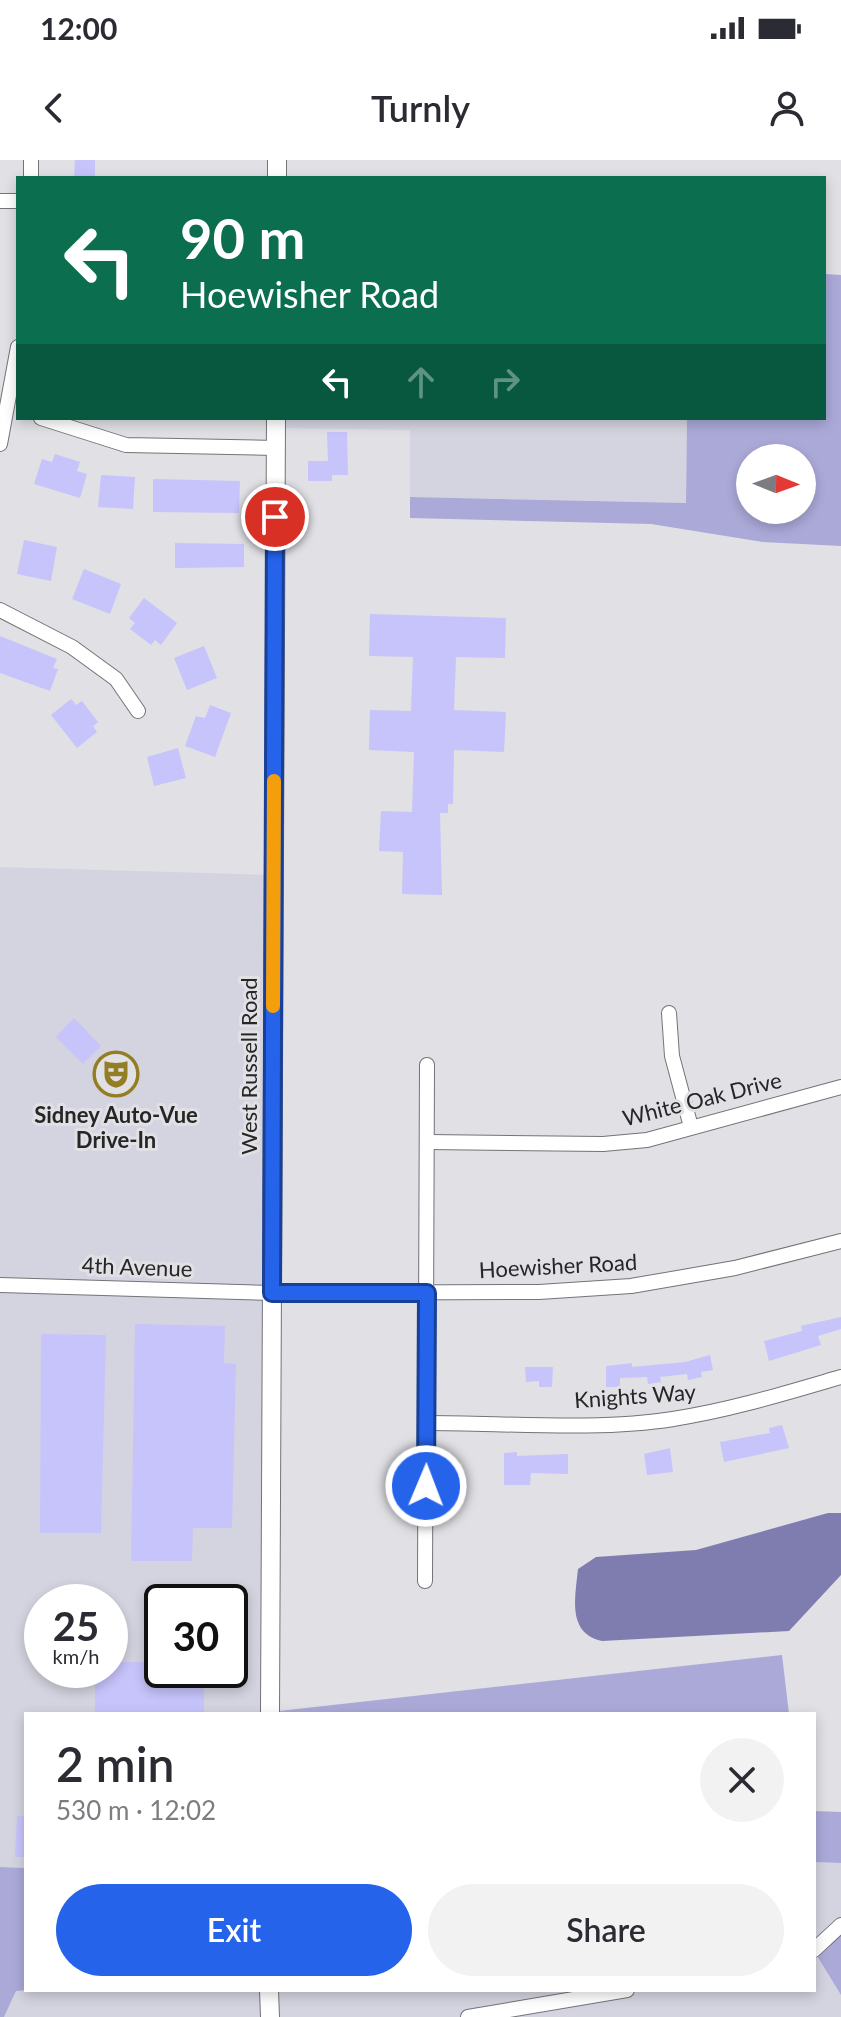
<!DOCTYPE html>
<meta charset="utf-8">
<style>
:root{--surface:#fff;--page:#f2f2f3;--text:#2b2b33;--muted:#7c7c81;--accent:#2563eb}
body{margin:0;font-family:Lato,sans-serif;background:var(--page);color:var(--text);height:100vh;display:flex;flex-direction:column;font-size:30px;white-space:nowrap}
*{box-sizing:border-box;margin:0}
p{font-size:26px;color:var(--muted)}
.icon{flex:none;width:44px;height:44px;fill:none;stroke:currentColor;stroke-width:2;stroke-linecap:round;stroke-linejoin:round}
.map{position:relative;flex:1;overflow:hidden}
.side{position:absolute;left:24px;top:1552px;width:792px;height:280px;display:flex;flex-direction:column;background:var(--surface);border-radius:0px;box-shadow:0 4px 12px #0003}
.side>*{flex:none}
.guide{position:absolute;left:16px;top:16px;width:810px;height:244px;border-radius:0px;box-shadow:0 4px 12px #0003;background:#0b6e4f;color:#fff;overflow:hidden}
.needle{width:52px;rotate:91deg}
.buttons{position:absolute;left:736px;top:284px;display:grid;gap:16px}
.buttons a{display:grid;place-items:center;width:80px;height:80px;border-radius:50%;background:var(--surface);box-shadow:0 4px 12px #0003;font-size:40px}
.speed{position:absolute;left:24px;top:1424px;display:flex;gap:16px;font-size:40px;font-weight:700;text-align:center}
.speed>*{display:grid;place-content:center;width:104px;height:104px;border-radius:50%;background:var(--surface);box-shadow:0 4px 12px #0003;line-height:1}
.speed small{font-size:20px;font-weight:400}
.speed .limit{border:4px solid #111;border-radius:12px;background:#fff;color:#111}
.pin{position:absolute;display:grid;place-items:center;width:68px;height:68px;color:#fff;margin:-34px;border:4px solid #fff;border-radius:50%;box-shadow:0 2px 8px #0007}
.me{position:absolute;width:88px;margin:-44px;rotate:1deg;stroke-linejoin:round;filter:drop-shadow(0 0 6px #0008)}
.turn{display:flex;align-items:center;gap:28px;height:168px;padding:0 32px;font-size:36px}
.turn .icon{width:104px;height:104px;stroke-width:2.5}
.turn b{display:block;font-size:56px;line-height:68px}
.lanes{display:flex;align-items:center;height:76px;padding:0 32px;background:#0003;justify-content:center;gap:40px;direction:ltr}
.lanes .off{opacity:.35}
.round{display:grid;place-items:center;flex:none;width:84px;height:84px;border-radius:42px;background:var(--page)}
.head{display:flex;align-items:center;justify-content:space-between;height:136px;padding:0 32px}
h1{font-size:48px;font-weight:600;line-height:60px}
.action{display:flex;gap:16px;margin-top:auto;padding:16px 32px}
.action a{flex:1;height:92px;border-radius:48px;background:var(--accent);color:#fff;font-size:32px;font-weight:600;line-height:92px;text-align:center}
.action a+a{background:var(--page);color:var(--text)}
.status{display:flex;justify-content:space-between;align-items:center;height:56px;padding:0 40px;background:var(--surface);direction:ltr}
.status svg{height:22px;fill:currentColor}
header{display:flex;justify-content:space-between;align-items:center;height:104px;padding:0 32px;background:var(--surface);font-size:36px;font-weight:600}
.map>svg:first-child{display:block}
.built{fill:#d4d4e0;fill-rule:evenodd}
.green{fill:#aaa9d8;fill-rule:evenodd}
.water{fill:#7f7caf}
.building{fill:#c6c4fb}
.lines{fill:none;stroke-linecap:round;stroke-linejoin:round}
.minor-casing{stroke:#737378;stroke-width:16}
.tertiary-casing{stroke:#737378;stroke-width:20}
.minor{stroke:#fff;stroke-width:14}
.tertiary{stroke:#fff;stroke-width:18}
.route-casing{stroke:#184099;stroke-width:20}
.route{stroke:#2563eb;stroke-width:14}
.slow{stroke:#f59e0b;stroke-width:14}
.labels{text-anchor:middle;stroke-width:6;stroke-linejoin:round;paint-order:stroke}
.street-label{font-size:22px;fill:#262627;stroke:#e0e0e5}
.poi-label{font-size:22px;font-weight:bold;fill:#262627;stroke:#e0e0e5}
</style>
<div class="status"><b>12:00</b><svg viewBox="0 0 49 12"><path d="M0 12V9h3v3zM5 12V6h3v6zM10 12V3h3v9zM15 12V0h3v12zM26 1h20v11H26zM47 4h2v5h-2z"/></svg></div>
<header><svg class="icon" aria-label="back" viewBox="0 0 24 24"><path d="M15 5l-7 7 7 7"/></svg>Turnly<svg class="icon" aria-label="person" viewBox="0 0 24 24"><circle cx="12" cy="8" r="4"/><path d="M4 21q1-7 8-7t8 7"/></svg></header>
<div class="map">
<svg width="841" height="1857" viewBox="0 0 841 1857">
<rect width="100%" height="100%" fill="#e0e0e5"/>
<!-- built -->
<g class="built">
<polygon points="276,258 687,258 686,343 410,337 410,270 276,268"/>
<path d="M 0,707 L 274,715 L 270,1554 L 26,1554 L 26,1708 L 0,1707 ZM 42,1442 L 110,1442 L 110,1510 L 42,1510 ZM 162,1442 L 230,1442 L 230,1510 L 162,1510 Z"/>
<polygon points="814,1702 841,1703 841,1765 814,1790"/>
<polygon points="814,1791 841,1835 841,1857 4,1857 16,1831 32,1830 814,1830"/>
</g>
<!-- green -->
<g class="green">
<path d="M 824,114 L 841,115 L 841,386 L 763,382 L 651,364 L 410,358 L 410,337 L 686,343 L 687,258 L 824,258 ZM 802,298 L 802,350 L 750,350 L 750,298 Z"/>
<polygon points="782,1495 789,1554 270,1554 270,1552"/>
<polygon points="814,1651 841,1652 841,1703 814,1702"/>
<polygon points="0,1707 26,1708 26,1830 32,1830 16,1831 4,1857 0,1857"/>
<polygon points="841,1765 841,1835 814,1791"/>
</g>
<!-- water -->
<path class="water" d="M 828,1353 L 841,1353 L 841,1415 L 789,1471 L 602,1481 C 567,1473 575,1438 578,1409 L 596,1397 L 696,1390 Z"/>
<!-- building -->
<g class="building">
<polygon points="75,0 95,0 95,18 74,18"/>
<polygon points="327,272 347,272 348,315 332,315 332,321 308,321 308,301 328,301"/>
<polygon points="55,294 80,302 77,311 87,314 80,338 34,324 42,299 52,302"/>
<polygon points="101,315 135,317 133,349 98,347"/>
<polygon points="153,319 240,321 239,353 153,352"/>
<polygon points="24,380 57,387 51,421 17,414"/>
<polygon points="175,383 244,384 244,407 175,408"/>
<polygon points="84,409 121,424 110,454 72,439"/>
<polygon points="144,438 177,463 161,485 155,480 151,485 130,469 135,463 129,458"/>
<polygon points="370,454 506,458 505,498 456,497 454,550 506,552 504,592 454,590 453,644 448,644 448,653 440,653 442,735 402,734 403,692 379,691 381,651 412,652 414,592 369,590 370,550 411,551 413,497 369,496"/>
<polygon points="0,476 57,499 53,508 58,509 50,531 0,513"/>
<polygon points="204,486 217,518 187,530 174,498"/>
<polygon points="71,539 76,545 82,541 98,562 93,566 97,572 77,588 51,555"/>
<polygon points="210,545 231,553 215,597 185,586 196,556 205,558"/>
<polygon points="178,588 186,618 154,626 147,597"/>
<polygon points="74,858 101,886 83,904 56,877"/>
<polygon points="841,1157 841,1169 818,1176 821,1185 769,1201 764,1181 802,1171 801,1166"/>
<polygon points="135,1164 225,1166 224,1203 236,1204 232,1368 193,1368 192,1401 131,1401"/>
<polygon points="41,1174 106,1175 101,1373 40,1373"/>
<polygon points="710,1195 713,1210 701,1212 702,1217 688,1220 687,1214 660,1217 661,1222 648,1224 647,1217 620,1218 620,1227 606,1227 606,1206 632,1203 632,1207 685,1202"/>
<polygon points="525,1207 553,1207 552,1227 539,1227 539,1221 526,1222"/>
<polygon points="782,1265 789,1288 724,1302 720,1282 770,1273 769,1268"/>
<polygon points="670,1288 673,1312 647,1315 644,1294"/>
<polygon points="517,1292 517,1296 568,1294 568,1314 531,1313 530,1325 504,1325 504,1293"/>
<polygon points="110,1502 162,1502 162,1510 204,1510 204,1554 95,1554 95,1510 110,1510"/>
<polygon points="17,1656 26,1656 26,1697 15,1697"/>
</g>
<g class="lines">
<!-- minor casing -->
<g class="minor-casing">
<g id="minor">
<polyline points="31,0 31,18"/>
<polyline points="0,41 18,41"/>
<polyline points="41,258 126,285 276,288"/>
<polyline points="0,284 18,187"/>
<polyline points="0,450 72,487 116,519 138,551"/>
<polyline points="669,853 672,896 691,967"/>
<polyline points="428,982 603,984 647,980 841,927"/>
<polyline points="0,1125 272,1133 539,1132 631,1126 735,1108 841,1081"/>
<path d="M 427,1263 C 505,1263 598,1271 673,1259 C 731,1250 786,1233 841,1217"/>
<polyline points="425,1421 427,905"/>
<polyline points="814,1790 841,1765"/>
<polyline points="468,1857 627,1830"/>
</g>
</g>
<!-- tertiary casing -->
<g class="tertiary-casing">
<g id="tertiary">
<polyline points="277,18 277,0"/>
<polyline points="270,1554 276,258"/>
<polyline points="269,1830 270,1857"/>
</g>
</g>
<!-- minor -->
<use href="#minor" class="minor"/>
<!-- tertiary -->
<use href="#tertiary" class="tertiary"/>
</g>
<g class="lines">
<!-- route casing -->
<g class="route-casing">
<polyline id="route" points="275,357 272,1133 427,1133 426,1326"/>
</g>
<!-- route -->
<use href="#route" class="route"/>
<!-- slow -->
<polyline class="slow" points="273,846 274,621"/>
</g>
<!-- icons -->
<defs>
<g id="theatre-ring" transform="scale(2.3)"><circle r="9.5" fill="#e0e0e5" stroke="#937e25" stroke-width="1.5"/><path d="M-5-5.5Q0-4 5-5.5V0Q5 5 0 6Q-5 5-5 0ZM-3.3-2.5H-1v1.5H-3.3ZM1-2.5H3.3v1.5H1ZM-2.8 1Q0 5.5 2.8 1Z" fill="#937e25"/></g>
</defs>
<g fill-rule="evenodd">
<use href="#theatre-ring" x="116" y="914"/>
</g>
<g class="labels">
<!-- street labels -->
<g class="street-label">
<text transform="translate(249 906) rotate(-90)" y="8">West Russell Road</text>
<text transform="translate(702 939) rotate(-14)" y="8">White Oak Drive</text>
<text transform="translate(558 1106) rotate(-3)" y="8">Hoewisher Road</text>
<text transform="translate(137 1107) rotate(2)" y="8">4th Avenue</text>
<text transform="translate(635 1236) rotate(-4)" y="8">Knights Way</text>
</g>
<!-- poi labels -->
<g class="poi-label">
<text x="116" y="963">Sidney Auto-Vue<tspan x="116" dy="25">Drive-In</tspan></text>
</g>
</g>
</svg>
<div class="buttons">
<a><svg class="needle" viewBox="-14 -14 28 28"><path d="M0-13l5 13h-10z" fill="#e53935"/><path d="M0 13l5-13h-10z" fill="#7c7c81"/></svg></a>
</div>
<div class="speed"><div>25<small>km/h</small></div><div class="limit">30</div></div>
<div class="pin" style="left:275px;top:357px;background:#d93025"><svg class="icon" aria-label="arrive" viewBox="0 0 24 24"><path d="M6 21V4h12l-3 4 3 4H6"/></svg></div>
<svg class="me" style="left:426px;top:1326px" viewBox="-20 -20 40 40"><circle r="17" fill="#2563eb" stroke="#fff" stroke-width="3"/><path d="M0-11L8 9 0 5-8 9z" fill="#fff"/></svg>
<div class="guide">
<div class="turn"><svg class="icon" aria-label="left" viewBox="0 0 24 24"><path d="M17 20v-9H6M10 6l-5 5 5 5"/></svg><div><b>90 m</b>Hoewisher Road</div></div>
<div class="lanes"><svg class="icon" aria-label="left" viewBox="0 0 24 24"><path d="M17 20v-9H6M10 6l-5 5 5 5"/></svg><svg class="icon off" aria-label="ahead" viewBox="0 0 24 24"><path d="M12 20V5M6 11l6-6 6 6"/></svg><svg class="icon off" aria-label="right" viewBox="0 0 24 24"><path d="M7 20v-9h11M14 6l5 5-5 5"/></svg></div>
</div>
<section class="side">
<div class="head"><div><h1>2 min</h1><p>530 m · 12:02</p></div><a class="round"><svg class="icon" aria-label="close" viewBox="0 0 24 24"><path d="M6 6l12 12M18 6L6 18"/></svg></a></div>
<div class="action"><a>Exit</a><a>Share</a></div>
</section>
</div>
